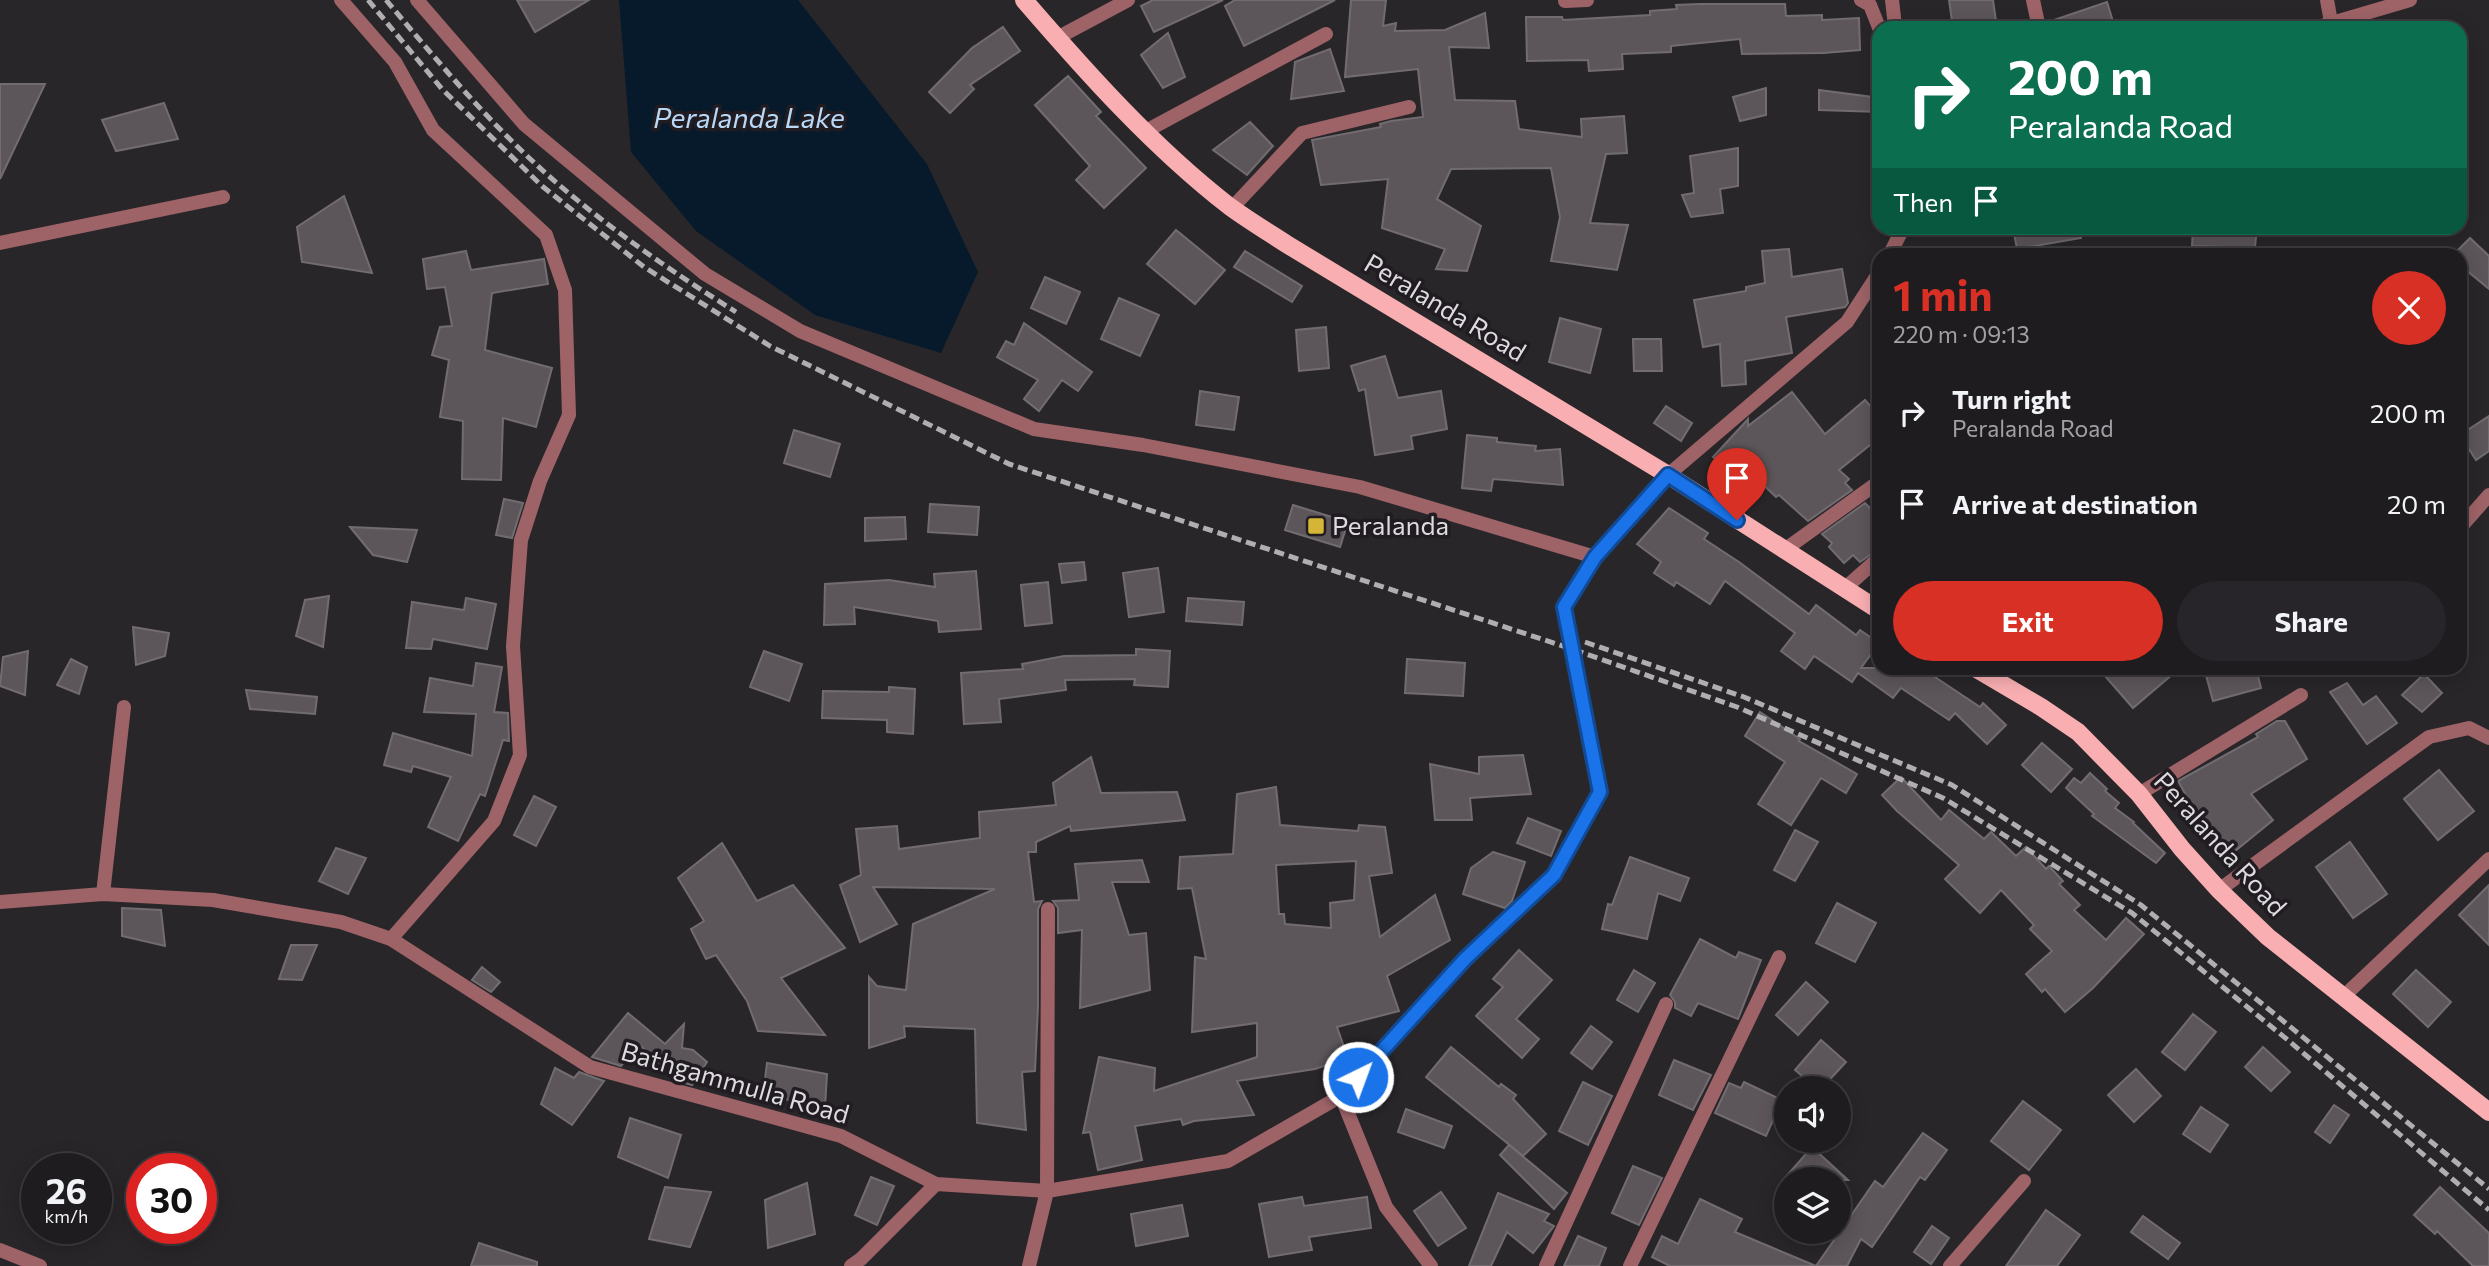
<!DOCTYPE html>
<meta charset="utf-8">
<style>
:root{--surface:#1f1c20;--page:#272529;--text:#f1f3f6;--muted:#a1a1a5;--line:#3c3a3e;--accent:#d93025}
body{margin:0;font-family:Commissioner,sans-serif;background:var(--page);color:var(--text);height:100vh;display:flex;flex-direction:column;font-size:26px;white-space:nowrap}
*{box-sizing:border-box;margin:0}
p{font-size:23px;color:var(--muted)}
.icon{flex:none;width:38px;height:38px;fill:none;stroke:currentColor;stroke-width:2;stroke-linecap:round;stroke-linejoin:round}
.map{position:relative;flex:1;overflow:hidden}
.details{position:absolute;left:1872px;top:248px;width:595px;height:427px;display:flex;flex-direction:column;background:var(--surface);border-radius:21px;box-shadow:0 4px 18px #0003,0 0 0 2px var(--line)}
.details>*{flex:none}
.guide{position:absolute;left:1872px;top:21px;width:595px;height:214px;border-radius:21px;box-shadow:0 4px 18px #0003,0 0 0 2px var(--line);background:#0b6e4f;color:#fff;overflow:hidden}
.controls{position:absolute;left:1774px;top:1076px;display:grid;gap:14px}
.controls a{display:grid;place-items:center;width:77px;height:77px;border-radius:50%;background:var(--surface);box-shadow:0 4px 18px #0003,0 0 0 2px var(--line);font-size:35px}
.speed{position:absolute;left:21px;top:1153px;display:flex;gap:14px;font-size:35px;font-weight:700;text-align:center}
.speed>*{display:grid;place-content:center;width:91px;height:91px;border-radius:50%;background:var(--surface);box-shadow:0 4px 18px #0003,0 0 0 2px var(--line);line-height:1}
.speed small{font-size:18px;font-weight:400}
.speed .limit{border:10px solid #d22;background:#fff;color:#111}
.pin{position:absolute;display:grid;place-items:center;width:60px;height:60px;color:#fff;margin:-72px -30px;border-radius:50% 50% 50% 0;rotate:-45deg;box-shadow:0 0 7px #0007}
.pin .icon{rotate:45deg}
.me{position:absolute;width:77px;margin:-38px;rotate:42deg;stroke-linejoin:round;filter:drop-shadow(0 0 5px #0008)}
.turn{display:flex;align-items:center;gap:24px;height:147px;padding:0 21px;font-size:32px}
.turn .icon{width:91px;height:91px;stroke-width:2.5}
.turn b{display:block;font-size:49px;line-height:60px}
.then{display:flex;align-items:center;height:66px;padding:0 21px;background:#0003;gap:14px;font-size:26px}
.round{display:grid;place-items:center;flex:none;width:74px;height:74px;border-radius:37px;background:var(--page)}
.summary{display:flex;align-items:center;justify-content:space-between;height:119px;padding:0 21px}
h1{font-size:42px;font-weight:700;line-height:52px;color:var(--accent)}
.primary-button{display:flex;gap:14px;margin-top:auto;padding:14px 21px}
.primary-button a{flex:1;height:80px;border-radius:42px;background:var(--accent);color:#fff;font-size:28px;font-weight:700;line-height:80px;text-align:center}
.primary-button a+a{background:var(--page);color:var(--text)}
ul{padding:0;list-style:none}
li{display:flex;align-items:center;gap:21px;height:91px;padding:0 21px}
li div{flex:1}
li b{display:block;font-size:26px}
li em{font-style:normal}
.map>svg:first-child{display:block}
.water{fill:#061a2c}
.building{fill:#5c565a;stroke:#726c70;stroke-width:2;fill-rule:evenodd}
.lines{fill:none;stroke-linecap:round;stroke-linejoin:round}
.minor{stroke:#9e6367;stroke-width:14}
.primary{stroke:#f9afb2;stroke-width:18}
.rail{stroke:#b0aeb1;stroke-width:5;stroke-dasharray:10 5;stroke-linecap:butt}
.route-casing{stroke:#114b97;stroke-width:18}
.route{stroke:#1a73e8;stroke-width:12}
.poi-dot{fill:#d5b535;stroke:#201c21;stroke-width:2.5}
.labels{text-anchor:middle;stroke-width:7;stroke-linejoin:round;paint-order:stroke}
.street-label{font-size:26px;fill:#dddbde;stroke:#201c21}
.poi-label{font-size:26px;fill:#dddbde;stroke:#201c21;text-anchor:start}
.water-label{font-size:28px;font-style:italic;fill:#b8d8f8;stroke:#201c21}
</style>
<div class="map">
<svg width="2489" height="1266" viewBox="0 0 2489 1266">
<rect width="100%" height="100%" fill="#29262a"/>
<!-- water -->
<polygon class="water" points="619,0 798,0 927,164 978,272 941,353 815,315 696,231 631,152"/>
<!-- building -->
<g class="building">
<polygon points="517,0 589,0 535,32"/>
<polygon points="1153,0 1223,0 1154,32 1141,6"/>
<polygon points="1235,0 1335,0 1244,46 1225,6"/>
<polygon points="1351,0 1386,0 1383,26 1396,23 1395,31 1445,30 1485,13 1489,48 1449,47 1455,100 1515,101 1519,129 1582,137 1581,119 1624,116 1627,153 1606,154 1590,223 1628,225 1617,270 1551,261 1560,217 1551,168 1451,169 1437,199 1481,226 1467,271 1436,269 1445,249 1382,228 1388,179 1321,185 1312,140 1381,127 1380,124 1391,121 1423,117 1418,69 1345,77"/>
<polygon points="1949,0 1993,0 1997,28 1953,28"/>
<polygon points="2107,2 2115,28 2048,28 2048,22"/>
<polygon points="1700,4 1785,4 1786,16 1822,15 1822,20 1859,18 1860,50 1823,53 1742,54 1740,39 1671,46 1671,52 1622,54 1623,69 1589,71 1588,60 1527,61 1526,17 1562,17 1563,20 1650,15 1650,11 1677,9 1676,5"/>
<polygon points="1003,27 1020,51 970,85 974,89 950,113 929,92 972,48"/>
<polygon points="1168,33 1185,77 1163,88 1141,55"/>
<polygon points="1330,49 1344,91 1291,99 1295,62"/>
<polygon points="1068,76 1101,112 1096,116 1146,168 1104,208 1076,180 1090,166 1035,105"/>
<polygon points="0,84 45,84 0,179"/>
<polygon points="1766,88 1766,115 1740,121 1733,97"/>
<polygon points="1819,90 1880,98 1880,112 1819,110"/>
<polygon points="164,103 178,139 116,151 102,120"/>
<polygon points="1250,122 1273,146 1247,175 1213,150"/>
<polygon points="1738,148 1738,186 1720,189 1723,213 1691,217 1682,195 1694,193 1690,156"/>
<polygon points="344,196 372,273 302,262 297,227"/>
<polygon points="2013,228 2080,228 2081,238 2017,249"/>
<polygon points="2193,228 2257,228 2254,256 2223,256 2224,247 2192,246"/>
<polygon points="1176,230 1225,270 1195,304 1147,264"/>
<polygon points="2470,238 2489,256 2489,289 2460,265 2460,256 2452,256"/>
<polygon points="1789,249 1792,277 1842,269 1848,303 1845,307 1786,317 1792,353 1745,361 1746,384 1722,386 1720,344 1703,347 1694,300 1746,291 1746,287 1765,283 1762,251"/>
<polygon points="466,251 471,270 544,259 548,284 492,293 485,350 552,368 536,427 503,418 501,480 462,479 463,421 440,417 449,360 432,355 440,327 452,326 445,287 427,289 423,259"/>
<polygon points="1245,251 1302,286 1292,302 1234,267"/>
<polygon points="1045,277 1080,292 1066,324 1031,308"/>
<polygon points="1119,298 1159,315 1140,356 1101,339"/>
<polygon points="1560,318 1601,329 1590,373 1549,362"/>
<polygon points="1024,323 1092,372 1078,391 1062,380 1039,411 1024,399 1038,380 997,357 1006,341 1014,345"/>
<polygon points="1326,327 1329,368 1299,371 1296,330"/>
<polygon points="1633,339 1661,339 1662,371 1634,371"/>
<polygon points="1385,356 1398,398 1441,391 1447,429 1411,436 1413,449 1375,455 1365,389 1359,391 1351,366"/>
<polygon points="1200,391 1239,397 1234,430 1196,425"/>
<polygon points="1792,392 1825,434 1865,400 1880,417 1880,437 1839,470 1849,479 1845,483 1852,490 1808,521 1779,495 1776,497 1756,478 1749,487 1713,457 1748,419 1748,426"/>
<polygon points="1666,406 1692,423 1681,441 1654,423"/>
<polygon points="2489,416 2489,451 2476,460 2460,435"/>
<polygon points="794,430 840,444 830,477 784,463"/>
<polygon points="1467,435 1497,438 1497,442 1536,446 1535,451 1560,449 1563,485 1493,479 1491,491 1462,488"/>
<polygon points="504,499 523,503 512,538 496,535"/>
<polygon points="1865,503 1880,518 1880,548 1860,562 1853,555 1844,563 1829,547 1832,543 1822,534"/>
<polygon points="930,504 979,507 977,535 928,532"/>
<polygon points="1293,505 1348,522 1340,547 1285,530"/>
<polygon points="1669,508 1708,533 1704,539 1739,562 1809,614 1816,605 1856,635 1860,630 1879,643 1861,668 1914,668 1922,676 1926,671 1980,707 1983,703 2006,725 1987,744 1955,713 1949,720 1901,688 1893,698 1858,673 1852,682 1814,656 1805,669 1781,651 1795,633 1725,581 1710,604 1676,582 1674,586 1654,573 1661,562 1637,544"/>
<polygon points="905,517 906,539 865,541 865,518"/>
<polygon points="350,527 417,530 407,562 373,555"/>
<polygon points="1084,562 1086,580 1062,583 1059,564"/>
<polygon points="1158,568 1164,612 1129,617 1123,573"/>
<polygon points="976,571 981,629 939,632 938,621 854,607 855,624 824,625 825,584 889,580 935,587 934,574"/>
<polygon points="1048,582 1052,623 1025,626 1021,585"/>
<polygon points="329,596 323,647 296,636 305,600"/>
<polygon points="466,598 496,604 487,649 433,639 431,649 406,648 412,602 464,610"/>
<polygon points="1188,598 1244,602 1242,625 1186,621"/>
<polygon points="133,627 169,633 165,656 136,665"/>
<polygon points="1136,649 1170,651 1168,687 1134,685 1135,679 1065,680 1066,690 999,699 1001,722 964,724 961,673 1023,669 1022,664 1064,656 1136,655"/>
<polygon points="28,651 25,695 0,686 3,657"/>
<polygon points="764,651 802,664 789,701 750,687"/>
<polygon points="71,659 87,667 79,694 57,685"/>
<polygon points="1407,659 1465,663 1463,696 1405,693"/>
<polygon points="476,663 502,667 494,712 508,713 509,741 503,740 485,796 480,794 458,841 428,827 451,777 413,766 411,772 384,765 393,733 472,756 476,714 424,712 430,678 473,686"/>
<polygon points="2098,668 2180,668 2133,708"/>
<polygon points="2204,668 2256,668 2261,688 2213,701"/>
<polygon points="2424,674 2442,693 2422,712 2402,695"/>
<polygon points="2347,683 2363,705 2376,696 2397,723 2367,744 2330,692"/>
<polygon points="889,687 915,689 913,734 887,732 887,720 822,718 823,691 889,692"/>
<polygon points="246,690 317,697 315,714 250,709"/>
<polygon points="1760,712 1800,739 1799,741 1857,774 1846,793 1821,778 1791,825 1758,804 1785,762 1745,736"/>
<polygon points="2277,721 2285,721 2307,759 2251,794 2273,820 2224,860 2194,819 2198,817 2178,781 2258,737 2256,734"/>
<polygon points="2042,743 2072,769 2051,792 2022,765"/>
<polygon points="1523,755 1531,794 1470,798 1472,820 1435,820 1430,764 1479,774 1479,757"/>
<polygon points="1091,757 1101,793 1177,792 1185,820 1071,831 1070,826 1036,842 1036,852 1028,852 1034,902 1042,901 1038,909 1038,1006 1035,1071 1022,1072 1026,1130 977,1123 975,1029 904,1026 905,1037 869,1048 869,977 877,986 906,990 913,924 995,889 873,887 897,924 860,942 840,885 861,875 856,829 897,826 899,849 980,838 979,812 1056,805 1053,783"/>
<polygon points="2439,770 2474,811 2438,840 2404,799"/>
<polygon points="2090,773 2107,789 2105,791 2119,803 2115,808 2134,822 2133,823 2165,853 2156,863 2092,816 2094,814 2066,788 2074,778 2081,783"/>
<polygon points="1901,777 1941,820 1949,810 1984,839 1991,832 2016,856 2026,847 2046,869 2049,866 2063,881 2059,884 2080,905 2074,910 2106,940 2126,918 2144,934 2093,988 2065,1012 2045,989 2042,992 2026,974 2052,951 2030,929 2034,925 2001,890 1980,913 1945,879 1959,865 1897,811 1882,795"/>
<path d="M 1276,787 L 1280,825 L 1358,831 L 1359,825 L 1385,827 L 1392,873 L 1369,876 L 1380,937 L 1435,895 L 1450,940 L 1387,976 L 1399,1011 L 1337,1027 L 1348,1058 L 1315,1069 L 1237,1081 L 1254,1115 L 1194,1121 L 1183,1125 L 1181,1119 L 1135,1126 L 1142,1160 L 1098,1170 L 1090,1132 L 1083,1133 L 1099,1057 L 1155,1068 L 1154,1091 L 1257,1057 L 1257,1023 L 1192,1032 L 1195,957 L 1206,959 L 1192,888 L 1178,889 L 1180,857 L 1233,854 L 1237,794 ZM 1356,861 L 1354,900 L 1330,903 L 1331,928 L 1285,924 L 1284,914 L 1279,914 L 1276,865 Z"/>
<polygon points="534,796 556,807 536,846 514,835"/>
<polygon points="1528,818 1561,831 1551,856 1517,843"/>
<polygon points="1795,830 1818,842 1795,881 1774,870"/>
<polygon points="2350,842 2387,894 2353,918 2316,867"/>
<polygon points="722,843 757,901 793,885 845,948 781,978 825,1035 758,1031 747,1001 716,955 706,959 691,929 704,921 678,878"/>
<polygon points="336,848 366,858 348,894 319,881"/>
<polygon points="1493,852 1525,862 1512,901 1505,908 1463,894 1471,868"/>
<polygon points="1630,857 1689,878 1680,901 1658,893 1647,939 1602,929 1608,904 1612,905"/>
<polygon points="1142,860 1149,882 1112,882 1129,935 1146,933 1150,990 1080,1008 1082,930 1058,933 1058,908 1053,901 1079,900 1075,864"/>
<polygon points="2489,885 2489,945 2459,915"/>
<polygon points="1837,903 1876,923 1855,962 1816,943"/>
<polygon points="122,908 161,910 165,946 122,936"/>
<polygon points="1700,939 1736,958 1739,952 1761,960 1738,1019 1698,1003 1691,1016 1675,1008 1675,1002 1670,995"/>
<polygon points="291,945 317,945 302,980 279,979"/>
<polygon points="1519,950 1552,980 1516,1019 1539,1039 1522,1058 1476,1016 1503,987 1493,979"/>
<polygon points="482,967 500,982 491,992 472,980"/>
<polygon points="1634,970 1655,983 1638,1012 1617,1000"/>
<polygon points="2416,970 2451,1002 2428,1027 2393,994"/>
<polygon points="1806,982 1828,1002 1798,1035 1776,1015"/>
<polygon points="628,1013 665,1044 684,1024 682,1048 693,1050 707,1062 692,1085 675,1080 639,1044 621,1066 592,1057"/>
<polygon points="2193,1014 2216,1032 2185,1070 2162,1052"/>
<polygon points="1591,1026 1612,1042 1592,1069 1571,1053"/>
<polygon points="1821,1040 1846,1062 1822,1088 1816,1088 1795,1070"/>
<polygon points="1451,1047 1499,1087 1501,1084 1516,1095 1513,1099 1546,1134 1523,1156 1426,1077"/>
<polygon points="2263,1047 2290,1072 2271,1091 2245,1067"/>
<polygon points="1674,1060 1711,1075 1693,1110 1659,1095"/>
<polygon points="767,1063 827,1074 825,1107 763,1095"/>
<polygon points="555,1068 574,1078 579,1072 604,1081 572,1125 541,1104"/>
<polygon points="2136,1069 2161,1096 2134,1122 2108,1095"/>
<polygon points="1583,1082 1612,1096 1588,1145 1559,1131"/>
<polygon points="1744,1082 1782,1100 1766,1136 1715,1113 1729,1083 1741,1088"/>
<polygon points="2023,1101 2061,1130 2029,1170 1991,1141"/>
<polygon points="2334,1105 2349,1115 2330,1143 2315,1132"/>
<polygon points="2201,1107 2228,1125 2210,1152 2183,1134"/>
<polygon points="1406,1109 1452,1126 1444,1148 1398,1132"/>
<polygon points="630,1118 681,1135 668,1178 618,1157"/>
<polygon points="1923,1133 1947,1150 1925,1180 1920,1177 1872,1247 1861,1239 1847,1266 1816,1266 1875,1181 1883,1187"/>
<polygon points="1509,1145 1567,1193 1554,1209 1500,1155"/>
<polygon points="1812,1147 1848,1180 1783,1180"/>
<polygon points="1633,1166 1662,1178 1639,1225 1612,1213"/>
<polygon points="871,1177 894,1186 877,1225 855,1215"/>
<polygon points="807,1183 815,1234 768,1248 765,1200"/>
<polygon points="665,1187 711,1192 690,1247 649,1239"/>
<polygon points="2440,1187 2489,1233 2489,1266 2473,1266 2437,1231 2435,1234 2414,1215"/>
<polygon points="1441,1192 1466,1228 1438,1246 1414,1211"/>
<polygon points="1498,1193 1549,1214 1544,1221 1554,1226 1533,1253 1507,1232 1491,1266 1469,1266"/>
<polygon points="1302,1197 1304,1206 1367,1197 1371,1228 1309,1237 1312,1250 1269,1257 1259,1204"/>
<polygon points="1700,1199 1742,1219 1735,1232 1816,1266 1670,1266 1652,1257 1662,1236 1678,1244"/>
<polygon points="1182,1205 1188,1236 1136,1246 1131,1214"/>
<polygon points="2046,1210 2080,1235 2057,1266 2006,1266"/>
<polygon points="2143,1216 2180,1243 2168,1259 2131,1232"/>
<polygon points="1932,1226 1949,1238 1931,1264 1914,1252"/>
<polygon points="1578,1236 1606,1248 1599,1266 1564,1266"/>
<polygon points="479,1243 537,1262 537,1266 471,1266"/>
</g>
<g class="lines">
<!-- minor -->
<g class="minor">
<polyline points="341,0 395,62 433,130 546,235 565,290 569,415 540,481 521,540 513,646 520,755 494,821 391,939"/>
<polyline points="417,0 524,124 705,274 800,331 1034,429 1143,445 1360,487 1595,557"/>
<polyline points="1861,0 1870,5 1880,30"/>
<polyline points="1892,0 1895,26 1892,28"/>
<polyline points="2033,0 2039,28"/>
<polyline points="2327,0 2331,22"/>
<polyline points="1565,1 1587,0"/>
<polyline points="2315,28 2410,0"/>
<polyline points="1057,38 1128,0"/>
<polyline points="1146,131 1326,34"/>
<polyline points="1232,208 1302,133 1409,107"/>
<polyline points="0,243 223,197"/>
<polyline points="1889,256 1903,228"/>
<polyline points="2460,528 2489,495"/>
<polyline points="1783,551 1880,481"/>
<polyline points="1844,589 1880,557"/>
<polyline points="2139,794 2301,695"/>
<polyline points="2219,890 2429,737 2469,728 2489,738"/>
<polyline points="103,894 124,707"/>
<polyline points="0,902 103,894 213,900 341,922 391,939 590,1067 841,1136 936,1184 1047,1191 1228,1161 1341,1096 1465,959 1554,875 1600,792 1564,607 1595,557 1668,475 1847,322 1880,271"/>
<polyline points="2343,997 2489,859"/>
<polyline points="1341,1096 1386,1207 1431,1266"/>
<polyline points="0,1250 40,1266"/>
<polyline points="851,1266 861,1259 936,1184"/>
<polyline points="1029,1266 1047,1191 1048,909"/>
<polyline points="1546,1266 1666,1004"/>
<polyline points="1630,1266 1779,957"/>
<polyline points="1950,1266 2024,1181"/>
</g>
<!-- primary -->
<g class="primary">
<path d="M 1024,0 C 1087,73 1153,147 1229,206 C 1248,220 1268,232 1288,245 L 1668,475 L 1880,611"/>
<polyline points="1975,668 2041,707 2078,732 2139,794 2182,849 2219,890 2268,937 2489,1112"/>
</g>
<!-- rail -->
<g class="rail">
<polyline points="368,0 442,89 542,186 644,267 770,346 1009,464 1572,649 1737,707 1943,798 2132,913 2289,1041 2489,1210"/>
<path d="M 386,0 C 440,64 494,129 558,184 C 614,232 674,273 736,312"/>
<polyline points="1585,642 1744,697 1952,785 2141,905 2489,1189"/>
</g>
</g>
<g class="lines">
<!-- route casing -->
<g class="route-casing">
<polyline id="route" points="1358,1077 1465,959 1554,875 1600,792 1564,607 1595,557 1668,475 1737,520"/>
</g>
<!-- route -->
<use href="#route" class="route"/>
</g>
<!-- markers -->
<rect class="poi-dot" x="1307" y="517" width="18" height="18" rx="3.5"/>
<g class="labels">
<!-- street labels -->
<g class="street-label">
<text transform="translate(1445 308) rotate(31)" y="9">Peralanda Road</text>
<text transform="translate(2220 844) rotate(48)" y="9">Peralanda Road</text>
<text transform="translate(735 1083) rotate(16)" y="9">Bathgammulla Road</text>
</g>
<!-- poi labels -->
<g class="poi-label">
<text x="1332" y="535">Peralanda</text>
</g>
<!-- water labels -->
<g class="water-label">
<text x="749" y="128">Peralanda Lake</text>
</g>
</g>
</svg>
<div class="controls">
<a><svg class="icon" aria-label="sound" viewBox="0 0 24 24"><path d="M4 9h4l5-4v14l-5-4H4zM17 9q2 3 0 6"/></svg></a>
<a><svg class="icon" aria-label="layers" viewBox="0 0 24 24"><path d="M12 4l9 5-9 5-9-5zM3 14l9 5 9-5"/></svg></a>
</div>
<div class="speed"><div>26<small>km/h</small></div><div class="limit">30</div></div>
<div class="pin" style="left:1737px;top:520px;background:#d93025"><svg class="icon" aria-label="arrive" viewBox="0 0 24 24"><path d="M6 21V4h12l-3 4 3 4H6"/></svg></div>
<svg class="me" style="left:1358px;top:1077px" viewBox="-20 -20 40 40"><circle r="17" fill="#1a73e8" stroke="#fff" stroke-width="3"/><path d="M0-11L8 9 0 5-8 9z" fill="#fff"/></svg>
<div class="guide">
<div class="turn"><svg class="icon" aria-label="right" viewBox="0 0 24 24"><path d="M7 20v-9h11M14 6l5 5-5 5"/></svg><div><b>200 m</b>Peralanda Road</div></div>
<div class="then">Then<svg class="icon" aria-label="arrive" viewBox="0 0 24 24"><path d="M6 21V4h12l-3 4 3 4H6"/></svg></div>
</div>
<section class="details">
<div class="summary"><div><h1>1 min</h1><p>220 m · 09:13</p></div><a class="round" style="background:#d93025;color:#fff"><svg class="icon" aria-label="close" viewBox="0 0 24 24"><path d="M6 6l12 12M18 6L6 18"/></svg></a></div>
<ul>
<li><svg class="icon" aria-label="right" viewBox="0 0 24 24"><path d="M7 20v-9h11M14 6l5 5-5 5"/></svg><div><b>Turn right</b><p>Peralanda Road</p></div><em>200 m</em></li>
<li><svg class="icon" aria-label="arrive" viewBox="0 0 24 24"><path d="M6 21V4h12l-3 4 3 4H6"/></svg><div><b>Arrive at destination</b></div><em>20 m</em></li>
</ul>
<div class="primary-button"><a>Exit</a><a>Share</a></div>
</section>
</div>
